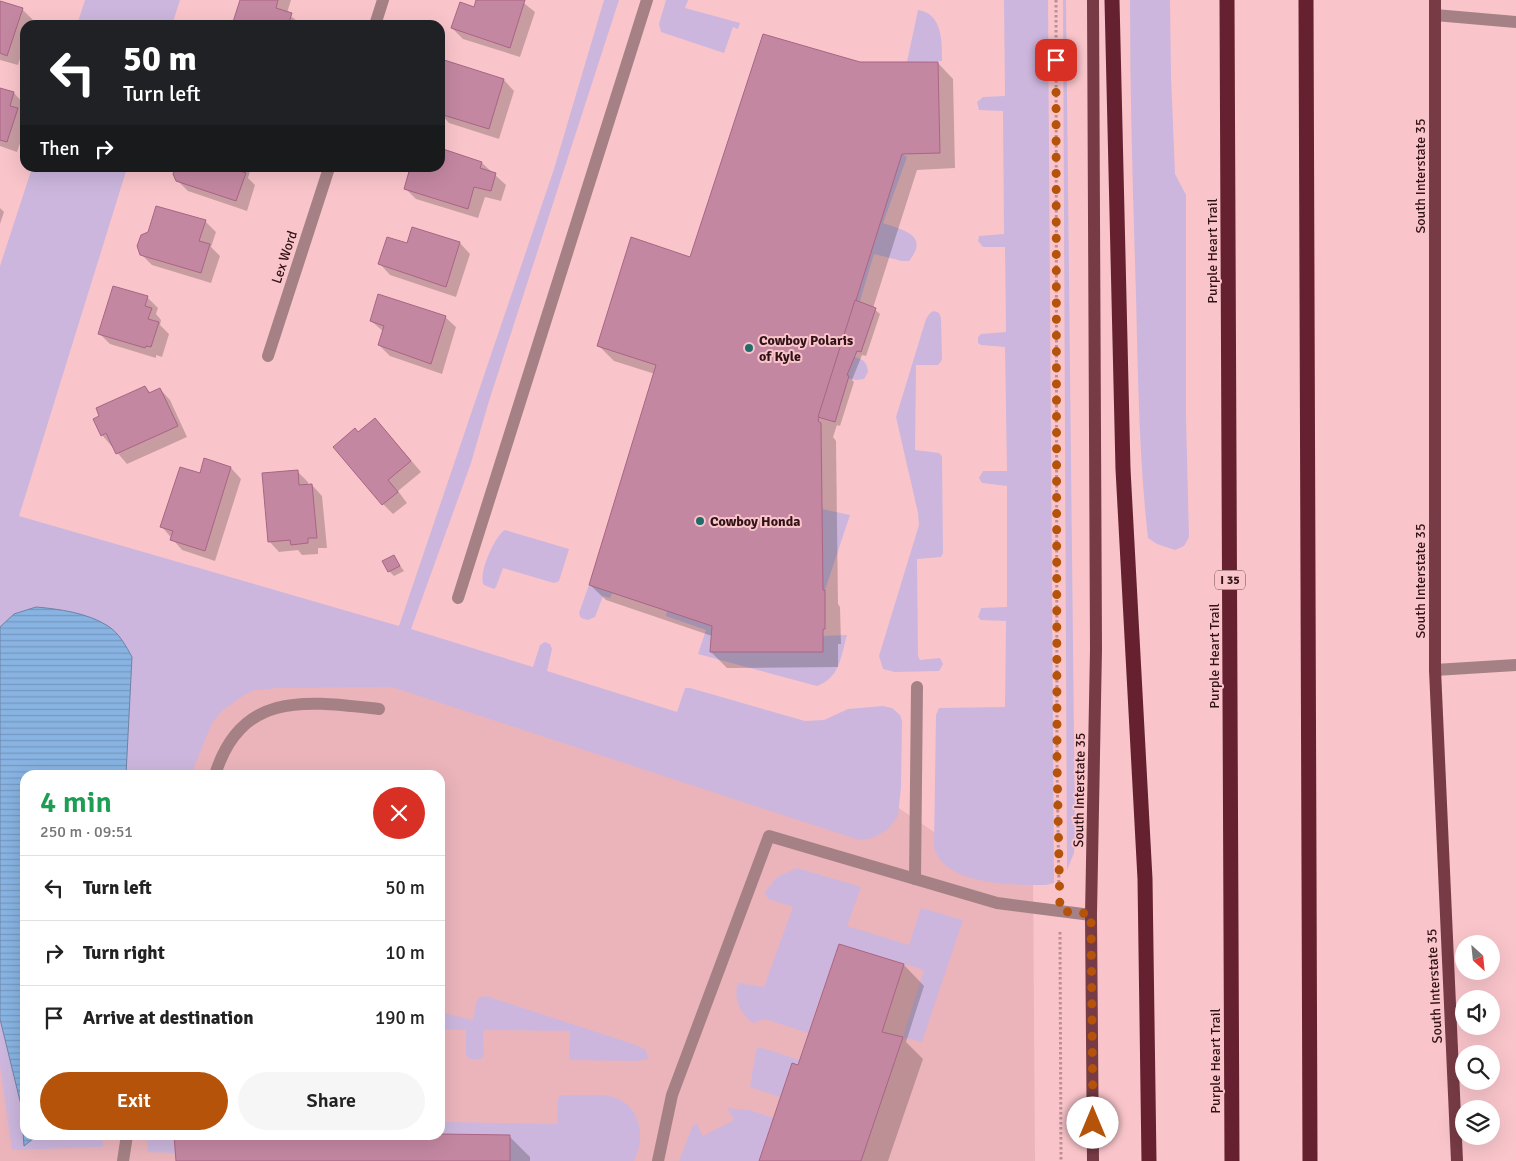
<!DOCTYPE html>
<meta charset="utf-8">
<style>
:root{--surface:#fff;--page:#f6f6f6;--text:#222;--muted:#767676;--line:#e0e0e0;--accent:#b45309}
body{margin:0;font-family:Signika,sans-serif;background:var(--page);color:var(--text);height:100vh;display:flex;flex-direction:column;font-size:19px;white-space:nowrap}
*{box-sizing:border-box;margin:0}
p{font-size:16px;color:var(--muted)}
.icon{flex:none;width:28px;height:28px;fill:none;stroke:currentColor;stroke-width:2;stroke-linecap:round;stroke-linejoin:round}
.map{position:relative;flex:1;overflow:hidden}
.drawer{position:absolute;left:20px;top:770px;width:425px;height:370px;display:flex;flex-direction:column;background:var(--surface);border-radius:15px;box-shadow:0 5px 20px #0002}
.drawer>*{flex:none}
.top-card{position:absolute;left:20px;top:20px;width:425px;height:152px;border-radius:15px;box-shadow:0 5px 20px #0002;background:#202124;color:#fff;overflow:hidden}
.needle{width:32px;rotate:153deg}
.controls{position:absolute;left:1455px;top:935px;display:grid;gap:10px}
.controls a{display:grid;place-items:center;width:45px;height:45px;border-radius:50%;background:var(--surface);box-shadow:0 5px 20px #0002;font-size:25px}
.pin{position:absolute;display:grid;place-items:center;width:42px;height:42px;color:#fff;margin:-21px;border-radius:10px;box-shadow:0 2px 8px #0006}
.me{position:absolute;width:55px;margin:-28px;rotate:0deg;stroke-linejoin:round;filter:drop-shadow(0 0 4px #0008)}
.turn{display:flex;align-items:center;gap:18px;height:105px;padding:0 20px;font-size:22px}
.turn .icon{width:65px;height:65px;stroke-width:2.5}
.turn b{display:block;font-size:35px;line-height:42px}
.then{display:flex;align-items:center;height:48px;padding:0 20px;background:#0003;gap:10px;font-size:19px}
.round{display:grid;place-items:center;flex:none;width:52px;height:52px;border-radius:26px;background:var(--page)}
.summary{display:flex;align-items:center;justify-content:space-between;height:85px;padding:0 20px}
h1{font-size:30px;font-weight:600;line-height:38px;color:#1e9e55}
.button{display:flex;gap:10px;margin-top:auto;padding:10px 20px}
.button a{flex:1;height:58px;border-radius:30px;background:var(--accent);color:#fff;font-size:20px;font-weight:600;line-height:58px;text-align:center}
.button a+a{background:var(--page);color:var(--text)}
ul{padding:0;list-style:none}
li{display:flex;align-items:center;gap:15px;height:65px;padding:0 20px;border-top:1px solid var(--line)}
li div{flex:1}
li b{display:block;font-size:19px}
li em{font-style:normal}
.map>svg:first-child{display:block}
.built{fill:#ebb4bb;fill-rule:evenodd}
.grass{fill:#ccb6dd}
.water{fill:url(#water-rules);stroke:#6e83a5}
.shadow{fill:#0003}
.building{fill:#c487a2;stroke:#aa6484}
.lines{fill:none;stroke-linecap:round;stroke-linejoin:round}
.path{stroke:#bc8f95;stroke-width:3;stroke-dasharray:2.5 2.5;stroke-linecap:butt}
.minor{stroke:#a58185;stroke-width:12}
.major{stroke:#773b45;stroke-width:12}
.highway{stroke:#65212f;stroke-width:15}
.route{stroke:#b45309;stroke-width:9;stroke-dasharray:0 16.2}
.poi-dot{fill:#216c69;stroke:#f9c5cb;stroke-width:2}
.labels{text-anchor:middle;stroke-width:4;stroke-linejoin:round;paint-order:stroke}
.shield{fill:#f9c5cb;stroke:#6c484d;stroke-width:1}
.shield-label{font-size:12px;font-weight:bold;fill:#301217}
.street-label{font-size:14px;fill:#301217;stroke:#f9c5cb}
.poi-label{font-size:14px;font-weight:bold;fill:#301217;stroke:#f9c5cb;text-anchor:start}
</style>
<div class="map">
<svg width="1516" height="1161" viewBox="0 0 1516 1161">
<defs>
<pattern id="water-rules" width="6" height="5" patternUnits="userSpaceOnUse" patternTransform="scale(1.25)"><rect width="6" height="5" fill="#88b3e2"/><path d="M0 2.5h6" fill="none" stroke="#7699c1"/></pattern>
</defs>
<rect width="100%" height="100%" fill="#f9c5cb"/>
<!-- built -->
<path class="built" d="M 0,511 L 884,798 L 937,834 L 1033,864 L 1035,1161 L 0,1161 ZM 25,775 L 440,775 L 440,1135 L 25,1135 Z"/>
<!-- grass -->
<g class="grass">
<polygon points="85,0 180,0 172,25 77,25"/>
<polygon points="604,0 619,0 489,401 471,463 411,629 533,667 540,645 545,642 550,644 552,649 547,671 677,712 685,688 690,688 805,721 824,720 848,709 883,706 892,708 900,715 902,721 901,787 898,816 887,830 873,838 859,840 392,687 278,688 255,690 244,695 222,711 212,723 191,775 126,775 132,657 3,624 0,627 0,266 32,168 127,168 19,516 399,626 554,169"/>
<polygon points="666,0 688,0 685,8 740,23 738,29 733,27 724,53 661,32 659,24"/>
<path d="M 1004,0 L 1048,0 L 1054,883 L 1046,885 C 1015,885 943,886 934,847 L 936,715 L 939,708 L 1005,707 L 1006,621 L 981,620 L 978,617 L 981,608 L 1007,607 L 1007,486 L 982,483 L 979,478 L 983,471 L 1007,471 L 1005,347 L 981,345 L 978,343 L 978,337 L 981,334 L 1006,332 L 1005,247 L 983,247 L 978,241 L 979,236 L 1004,234 L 1003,111 L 979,110 L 977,102 L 983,97 L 1005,96 Z"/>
<polygon points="1063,0 1066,0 1075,831 1074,853 1067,870"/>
<path d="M 1130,0 L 1170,0 L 1171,76 L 1175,174 L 1186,195 L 1186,417 L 1189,537 L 1184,546 L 1175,550 L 1157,544 L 1148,538 C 1139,457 1138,376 1136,295 C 1133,197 1130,99 1130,0 Z"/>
<path d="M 918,10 C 943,14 942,42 942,61 L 907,62 Z"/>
<path d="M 902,154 L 907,157 L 883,223 C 903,230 930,235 909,261 L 902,261 L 874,254 L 844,354 C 857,358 867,357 868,372 L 864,379 L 856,380 L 831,375 Z"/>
<polygon points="934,311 939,313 941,318 942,360 938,365 916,365 915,450 939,453 942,456 943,553 941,557 917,559 918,656 920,660 940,658 943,664 939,671 895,672 883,669 879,656 919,525 918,513 896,417 926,319 930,313"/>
<polygon points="822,509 850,515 825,590 823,590"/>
<path d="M 505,530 L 569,549 L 559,581 L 554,583 L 503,568 L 496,587 L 494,589 L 484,585 C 477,576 495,535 505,530 Z"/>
<polygon points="589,585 612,593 610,598 603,596 595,617 588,620 581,618 579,613"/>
<path d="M 667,611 L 712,626 L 710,652 L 823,652 L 823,636 L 847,635 C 841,656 840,678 817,686 L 698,654 L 706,630 L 666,616 Z"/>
<path d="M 797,868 L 861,887 L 847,926 L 909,945 L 921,908 L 963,920 L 922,1042 L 903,1037 L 924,970 L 839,944 L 808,1033 L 765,1019 L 753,1023 C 740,1013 733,999 738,983 L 764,987 L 793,907 L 768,899 L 765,892 L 777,877 Z"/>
<polygon points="486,996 633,1044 646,1050 648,1059 636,1061 571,1060 569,1057 570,1031 485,1030 483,1033 484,1056 480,1059 469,1059 466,1054 466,1030 440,1029 440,1012 473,1020 477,1000 480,997"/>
<polygon points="0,1019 21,1105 24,1145 38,1135 78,1135 79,1139 102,1140 104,1145 102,1147 12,1150 0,1066"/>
<polygon points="759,1047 799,1060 798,1065 792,1063 780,1097 750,1087 756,1051"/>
<path d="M 440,1094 L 445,1097 L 445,1122 L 557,1124 L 558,1099 L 562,1095 C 578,1096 597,1093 613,1097 C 641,1105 646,1138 634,1161 L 510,1161 L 510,1135 L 440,1134 Z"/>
<polygon points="727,1108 749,1110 774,1118 759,1161 679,1161 693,1125 697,1124 703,1136 734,1120"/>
<polygon points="147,1135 174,1135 175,1153 148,1152"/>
</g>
<!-- water -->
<path class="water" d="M 36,607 C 59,609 88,613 108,626 C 119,633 126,646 132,657 L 126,775 L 25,775 L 25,1135 L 38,1135 L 24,1146 L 21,1105 L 0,1019 L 0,627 L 14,614 Z"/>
<!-- shadow -->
<g class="shadow">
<polygon points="241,0 291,0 287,13 302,25 234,25"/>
<polygon points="476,0 520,0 535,12 520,57 463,39 452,28 475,8"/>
<polygon points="0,2 22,9 33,20 31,25 25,25 25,43 18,65 0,60"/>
<polygon points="441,61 504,80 514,91 499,139 449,123 440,113 444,97 440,94"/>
<polygon points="938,63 953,79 955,168 917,170 873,308 880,314 866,356 862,355 852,380 854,382 840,426 837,425 833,437 836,441 838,604 840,607 841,644 838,644 838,667 727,668 711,652 712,636 606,600 590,585 655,374 614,361 598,345 691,258 860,64"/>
<polygon points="0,89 14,93 24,104 21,113 25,117 25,128 17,152 0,146"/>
<polygon points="440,149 482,163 506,185 501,201 485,197 478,218 416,199 405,188 412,168 440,168"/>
<polygon points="176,168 251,168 248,178 255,185 247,211 188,191 177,180 174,174"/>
<polygon points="0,208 4,212 0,224"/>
<polygon points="205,221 216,232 211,247 220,256 211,283 152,265 141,254"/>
<polygon points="413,228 460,243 470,254 456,297 390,275 380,264 408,245"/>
<polygon points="147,297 158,308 156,314 161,320 160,325 169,334 162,357 156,355 156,358 110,344 100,334"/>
<polygon points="445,317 456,327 442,374 390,356 379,345 384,332 371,321"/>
<polygon points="145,387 151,393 160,389 170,400 187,437 127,464 102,435"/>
<polygon points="385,430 421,472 398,491 407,503 393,514 383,504 358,434"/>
<polygon points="205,460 231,468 241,479 215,561 182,550 162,527 200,474"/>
<polygon points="298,472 308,482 308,485 312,485 322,496 327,548 318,548 318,554 302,555 298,550 279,552 269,541"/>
<polygon points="394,557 404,571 394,576 389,571"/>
<polygon points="904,965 924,986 906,1042 923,1059 888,1161 760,1161 799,1066"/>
<polygon points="509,1136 530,1157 530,1161 177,1161"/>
</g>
<!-- building -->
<g class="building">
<polygon points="240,0 278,0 276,8 292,13 288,25 232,25"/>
<polygon points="476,0 525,0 510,48 451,28 460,2 474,7"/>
<polygon points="0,1 23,8 7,56 0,53"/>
<polygon points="763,34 860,62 938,62 940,153 902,154 818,421 821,423 823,590 825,590 825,629 823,629 823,652 710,652 712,626 589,585 656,365 597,346 631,237 690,257"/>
<polygon points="441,59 504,79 489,129 440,114 444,91 440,90"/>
<polygon points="0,88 14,92 10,106 18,108 7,142 0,140"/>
<polygon points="440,148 482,162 480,168 496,173 491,191 474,187 468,209 404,189 410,168 440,168"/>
<polygon points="175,168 231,168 246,173 236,201 176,181 173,174"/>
<polygon points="156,206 206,220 199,241 210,244 201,273 140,255 137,246 141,235 148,232"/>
<polygon points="412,227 460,242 446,287 378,264 387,237 407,243"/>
<polygon points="113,286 148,296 145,306 152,308 148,319 159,322 151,347 146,346 145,348 98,334"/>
<polygon points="378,294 446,316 431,364 378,345 384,326 370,321"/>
<polygon points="855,300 876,308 861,352 857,351 847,375 849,376 835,422 818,417"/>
<polygon points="145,386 149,393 160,388 178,426 116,454 106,433 101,436 93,419 99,416 96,408"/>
<polygon points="375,418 411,461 388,480 398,492 382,505 333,447 355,428 358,432"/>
<polygon points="204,458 231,467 205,551 170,540 173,531 160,527 180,467 200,473"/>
<polygon points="298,470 299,485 312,484 317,538 308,538 308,543 291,545 290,540 268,542 262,473"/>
<polygon points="394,555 400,566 388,572 382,561"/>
<polygon points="839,944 904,964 882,1032 903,1037 861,1161 759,1161 792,1063 798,1065"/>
<polygon points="440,1134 510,1135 510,1161 176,1161 174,1135"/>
</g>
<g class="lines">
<!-- path -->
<g class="path">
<polyline points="1056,0 1057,763 1059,890"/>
<polyline points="1060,932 1061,1161"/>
</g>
<!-- minor -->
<g class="minor">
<polyline points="1435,15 1516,22"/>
<polyline points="375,25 383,0"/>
<polyline points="268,356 329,168"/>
<polyline points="458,598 647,0"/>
<polyline points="1435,670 1516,665"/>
<path d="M 215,775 C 241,690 307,701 379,709"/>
<polyline points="915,879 917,687"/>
<polyline points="123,1161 127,1135"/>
<polyline points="658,1161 672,1095 769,836 997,903 1091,915"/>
</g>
<!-- major -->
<g class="major">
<polyline points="1093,0 1096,649 1091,915 1093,1161"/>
<polyline points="1435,0 1435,670 1457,1161"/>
</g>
<!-- highway -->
<g class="highway">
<polyline points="1112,0 1123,469 1145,879 1149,1161"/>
<polyline points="1227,0 1232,1161"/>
<polyline points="1306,0 1310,1161"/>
</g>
</g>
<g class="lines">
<!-- route -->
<polyline class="route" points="1056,60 1057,763 1060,911 1091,914 1093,1123"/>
</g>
<!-- markers -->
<g class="poi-dot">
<circle cx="749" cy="348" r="5"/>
<circle cx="700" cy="521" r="5"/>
</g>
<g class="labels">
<!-- shield labels -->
<rect class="shield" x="1215" y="570.5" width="30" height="19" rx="4"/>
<g class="shield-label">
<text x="1230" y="584">I 35</text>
</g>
<!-- street labels -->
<g class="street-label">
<text transform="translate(1420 176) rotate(-90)" y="5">South Interstate 35</text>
<text transform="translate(1212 251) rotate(-90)" y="5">Purple Heart Trail</text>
<text transform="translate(284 257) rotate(-72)" y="5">Lex Word</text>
<text transform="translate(1420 581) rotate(-90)" y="5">South Interstate 35</text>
<text transform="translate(1214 656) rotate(-90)" y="5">Purple Heart Trail</text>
<text transform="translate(1079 790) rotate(-89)" y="5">South Interstate 35</text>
<text transform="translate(1434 986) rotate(-93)" y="5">South Interstate 35</text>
<text transform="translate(1215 1061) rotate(-90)" y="5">Purple Heart Trail</text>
</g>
<!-- poi labels -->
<g class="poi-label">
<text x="759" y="345">Cowboy Polaris<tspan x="759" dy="16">of Kyle</tspan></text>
<text x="710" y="526">Cowboy Honda</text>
</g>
</g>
</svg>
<div class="controls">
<a><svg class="needle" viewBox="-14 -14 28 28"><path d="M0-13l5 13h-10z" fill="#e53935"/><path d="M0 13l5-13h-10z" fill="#767676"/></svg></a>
<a><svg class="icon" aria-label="sound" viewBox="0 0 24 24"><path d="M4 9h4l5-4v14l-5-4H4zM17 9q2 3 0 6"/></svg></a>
<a><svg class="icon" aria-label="search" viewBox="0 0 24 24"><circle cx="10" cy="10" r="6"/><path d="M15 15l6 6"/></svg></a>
<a><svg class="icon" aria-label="layers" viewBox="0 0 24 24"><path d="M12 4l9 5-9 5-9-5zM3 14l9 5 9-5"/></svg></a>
</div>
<div class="pin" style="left:1056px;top:60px;background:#d93025"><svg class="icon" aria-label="arrive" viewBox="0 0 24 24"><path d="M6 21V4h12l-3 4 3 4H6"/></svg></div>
<svg class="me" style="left:1093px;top:1123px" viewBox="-20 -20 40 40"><circle r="19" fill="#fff"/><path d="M0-13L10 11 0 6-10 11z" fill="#b45309"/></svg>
<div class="top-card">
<div class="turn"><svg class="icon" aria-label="left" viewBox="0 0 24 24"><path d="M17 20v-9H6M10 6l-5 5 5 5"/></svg><div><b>50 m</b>Turn left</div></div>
<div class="then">Then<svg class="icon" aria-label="right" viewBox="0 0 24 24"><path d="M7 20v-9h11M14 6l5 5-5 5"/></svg></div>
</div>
<section class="drawer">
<div class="summary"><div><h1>4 min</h1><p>250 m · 09:51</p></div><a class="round" style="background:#d93025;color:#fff"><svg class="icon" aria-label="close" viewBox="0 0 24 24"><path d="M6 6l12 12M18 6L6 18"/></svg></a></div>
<ul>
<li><svg class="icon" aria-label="left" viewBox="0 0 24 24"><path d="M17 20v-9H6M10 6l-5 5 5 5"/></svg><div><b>Turn left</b></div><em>50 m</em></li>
<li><svg class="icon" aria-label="right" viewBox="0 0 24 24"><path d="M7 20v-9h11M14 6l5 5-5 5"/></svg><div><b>Turn right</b></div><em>10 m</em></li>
<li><svg class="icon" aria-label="arrive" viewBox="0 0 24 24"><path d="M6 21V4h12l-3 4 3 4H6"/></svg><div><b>Arrive at destination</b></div><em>190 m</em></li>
</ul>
<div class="button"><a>Exit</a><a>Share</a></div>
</section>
</div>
